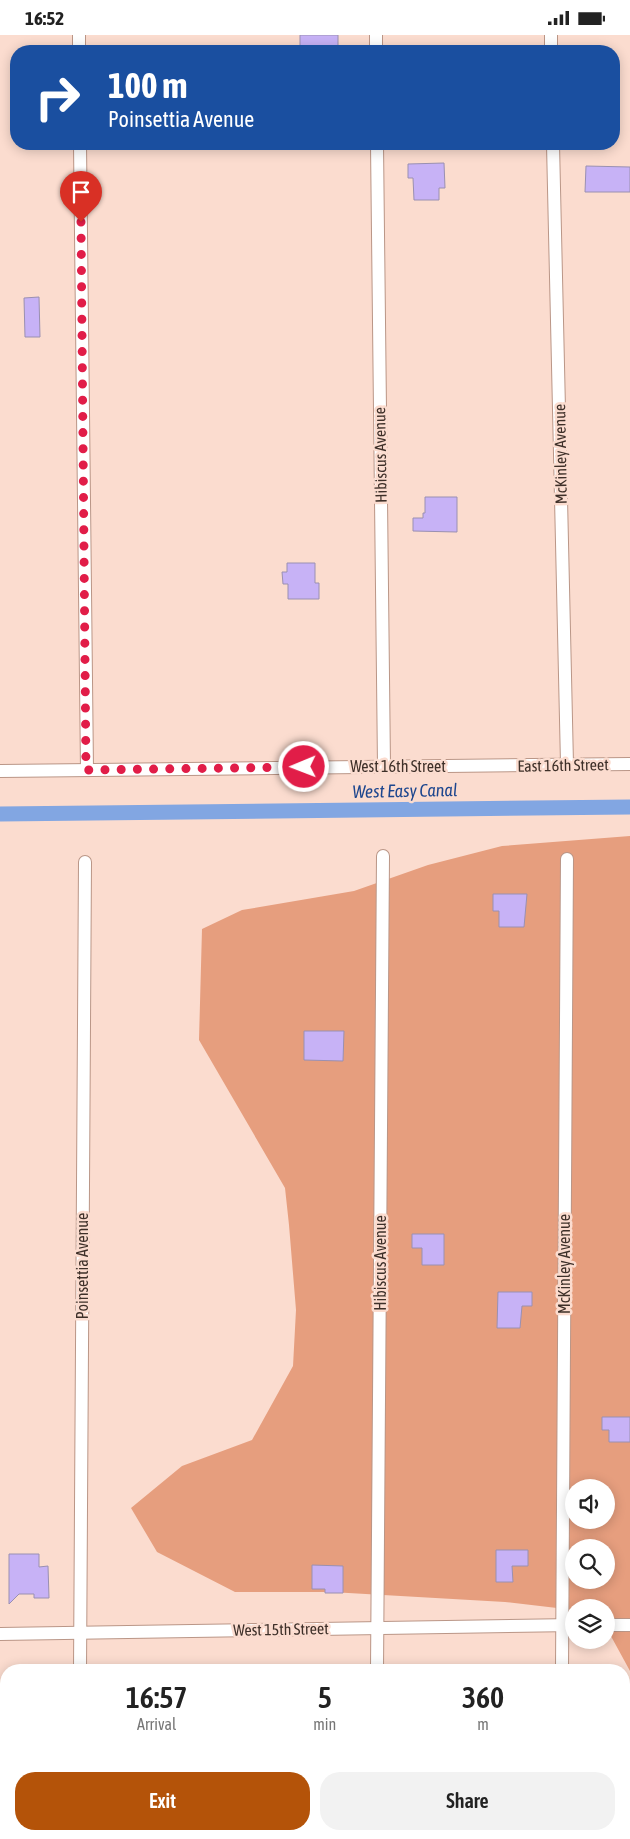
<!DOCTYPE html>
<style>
:root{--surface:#fff;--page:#f2f2f2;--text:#222;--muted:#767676;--accent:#b45309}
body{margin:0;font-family:"Asap Condensed",sans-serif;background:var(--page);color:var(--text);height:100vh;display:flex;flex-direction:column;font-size:19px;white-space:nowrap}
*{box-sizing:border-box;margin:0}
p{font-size:16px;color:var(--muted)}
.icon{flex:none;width:28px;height:28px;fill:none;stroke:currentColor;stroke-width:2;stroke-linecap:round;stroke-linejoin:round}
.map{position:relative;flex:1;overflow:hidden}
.drawer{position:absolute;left:0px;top:1629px;width:630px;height:176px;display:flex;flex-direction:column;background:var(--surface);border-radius:20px 20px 0 0;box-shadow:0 2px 12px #0003}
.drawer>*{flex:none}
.hud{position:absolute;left:10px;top:10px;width:610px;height:105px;border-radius:20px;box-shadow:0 2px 12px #0003;background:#1a4fa0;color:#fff;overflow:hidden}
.controls{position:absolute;left:565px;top:1444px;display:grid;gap:10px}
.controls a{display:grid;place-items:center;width:50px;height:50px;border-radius:50%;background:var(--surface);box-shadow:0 2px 12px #0003;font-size:25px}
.pin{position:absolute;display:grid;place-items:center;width:42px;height:42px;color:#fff;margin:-51px -21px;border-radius:50% 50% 50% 0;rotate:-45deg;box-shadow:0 0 5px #0007}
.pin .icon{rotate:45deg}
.me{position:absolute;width:55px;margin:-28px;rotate:269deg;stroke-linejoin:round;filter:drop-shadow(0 0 4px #0008)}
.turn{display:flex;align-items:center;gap:18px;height:105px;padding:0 15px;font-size:22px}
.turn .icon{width:65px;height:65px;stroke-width:2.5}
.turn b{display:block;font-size:35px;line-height:42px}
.eta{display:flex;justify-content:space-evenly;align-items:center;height:85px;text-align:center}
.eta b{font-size:30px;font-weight:600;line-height:35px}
.button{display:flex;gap:10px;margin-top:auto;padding:10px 15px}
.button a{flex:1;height:58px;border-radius:20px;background:var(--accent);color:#fff;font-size:20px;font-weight:600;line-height:58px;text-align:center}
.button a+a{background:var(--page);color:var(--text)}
.status{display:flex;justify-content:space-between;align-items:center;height:35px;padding:0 25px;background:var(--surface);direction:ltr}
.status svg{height:14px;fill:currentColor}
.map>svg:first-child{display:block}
.forest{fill:#e69e7e;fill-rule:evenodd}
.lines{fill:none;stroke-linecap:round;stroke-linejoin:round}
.canal{stroke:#82a6e2;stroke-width:15}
.building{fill:#c7b2f6;stroke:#9a90b1}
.street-casing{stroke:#ba9687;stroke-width:14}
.street{stroke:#fff;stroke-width:12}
.route{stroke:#e11d48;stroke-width:9;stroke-dasharray:0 16.2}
.labels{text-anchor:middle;stroke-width:5;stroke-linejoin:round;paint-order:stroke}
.street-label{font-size:16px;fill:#3e3029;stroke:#fbdccf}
.water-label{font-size:18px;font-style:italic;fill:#1d468e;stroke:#fbdccf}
</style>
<div class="status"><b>16:52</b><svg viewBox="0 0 49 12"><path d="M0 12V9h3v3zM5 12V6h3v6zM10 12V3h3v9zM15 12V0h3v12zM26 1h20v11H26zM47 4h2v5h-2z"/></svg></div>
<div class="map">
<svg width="630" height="1804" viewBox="0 0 630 1804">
<rect width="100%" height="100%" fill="#fbdccf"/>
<!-- forest -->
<path class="forest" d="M 630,801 L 630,1636 L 606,1592 L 606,1572 L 574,1572 L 574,1575 L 505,1567 L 331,1557 L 235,1557 L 157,1517 L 131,1473 L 182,1431 L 252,1405 L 293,1331 L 296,1275 L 289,1190 L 285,1153 L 199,1005 L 202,894 L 242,875 L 354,856 L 428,830 L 502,811 ZM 574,1452 L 606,1452 L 606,1485 L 574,1485 ZM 574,1512 L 606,1512 L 606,1545 L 574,1545 Z"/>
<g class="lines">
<!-- canal -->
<polyline class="canal" points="0,779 630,772"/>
</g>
<!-- building -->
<g class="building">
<polygon points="300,0 338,0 338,11 334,11 334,16 310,16 310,13 300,13"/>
<polygon points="444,128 445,153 439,153 439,165 414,165 413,143 408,143 408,129"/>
<polygon points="586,131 630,132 630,157 585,157"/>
<polygon points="39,262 40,302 25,302 24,263"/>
<polygon points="425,462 457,462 457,497 413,496 413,483 423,483 423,478 425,478"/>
<polygon points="287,528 315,528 315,548 319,548 319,564 288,564 288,549 283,549 282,537 287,537"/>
<polygon points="493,859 527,859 524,892 499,892 499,876 493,876"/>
<polygon points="304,996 344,996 343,1026 304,1025"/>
<polygon points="412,1199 444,1199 444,1230 422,1230 422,1213 412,1213"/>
<polygon points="498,1257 532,1257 532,1271 522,1271 520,1293 497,1293"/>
<polygon points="602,1382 630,1382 630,1407 609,1407 609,1395 602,1395"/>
<polygon points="496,1515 528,1515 528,1531 512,1531 513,1547 496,1547"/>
<polygon points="9,1519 39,1519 39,1532 48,1531 49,1563 34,1563 34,1559 19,1559 9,1569"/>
<polygon points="312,1530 343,1531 343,1558 325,1558 325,1554 312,1554"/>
</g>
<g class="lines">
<!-- street casing -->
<g class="street-casing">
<g id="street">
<polyline points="79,0 79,16"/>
<polyline points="376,0 376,16"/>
<polyline points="551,0 551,16"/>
<polyline points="80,109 87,735"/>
<polyline points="377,109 384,731"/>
<polyline points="553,109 567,729"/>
<polyline points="0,736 630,729"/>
<polyline points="606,1590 630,1590"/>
<polyline points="0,1599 574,1590"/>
<polyline points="80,1635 85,827"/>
<polyline points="377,1635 383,821"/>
<polyline points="562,1635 567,824"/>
<polyline points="78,1804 78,1799"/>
<polyline points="376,1804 376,1799"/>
<polyline points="561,1804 561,1799"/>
</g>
</g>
<!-- street -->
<use href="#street" class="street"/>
</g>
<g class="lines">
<!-- route -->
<polyline class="route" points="81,187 86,735 304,732"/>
</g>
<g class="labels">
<!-- street labels -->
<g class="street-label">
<text transform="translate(560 419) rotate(-91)" y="6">McKinley Avenue</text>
<text transform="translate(380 420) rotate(-91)" y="6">Hibiscus Avenue</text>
<text transform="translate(563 730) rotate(-1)" y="6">East 16th Street</text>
<text x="398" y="737">West 16th Street</text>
<text transform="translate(380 1228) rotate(-90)" y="6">Hibiscus Avenue</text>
<text transform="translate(564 1229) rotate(-90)" y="6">McKinley Avenue</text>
<text transform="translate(82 1231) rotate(-90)" y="6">Poinsettia Avenue</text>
<text transform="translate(281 1594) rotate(-1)" y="6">West 15th Street</text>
</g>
<!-- water labels -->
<g class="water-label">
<text transform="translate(405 756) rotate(-1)" y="6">West Easy Canal</text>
</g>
</g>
</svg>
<div class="controls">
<a><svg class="icon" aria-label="sound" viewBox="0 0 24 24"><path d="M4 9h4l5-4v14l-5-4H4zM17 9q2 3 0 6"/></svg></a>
<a><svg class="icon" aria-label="search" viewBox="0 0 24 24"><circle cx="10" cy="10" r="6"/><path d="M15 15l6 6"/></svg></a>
<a><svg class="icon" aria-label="layers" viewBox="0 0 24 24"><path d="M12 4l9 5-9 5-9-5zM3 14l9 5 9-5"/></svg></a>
</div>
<div class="pin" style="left:81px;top:187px;background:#d93025"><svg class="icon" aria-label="arrive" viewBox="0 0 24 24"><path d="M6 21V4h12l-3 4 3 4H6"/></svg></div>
<svg class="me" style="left:304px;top:732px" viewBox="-20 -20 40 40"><circle r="17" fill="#e11d48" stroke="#fff" stroke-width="3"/><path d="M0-11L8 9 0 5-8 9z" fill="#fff"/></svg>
<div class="hud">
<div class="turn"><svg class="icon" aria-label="right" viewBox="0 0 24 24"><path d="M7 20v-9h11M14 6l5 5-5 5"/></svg><div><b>100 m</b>Poinsettia Avenue</div></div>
</div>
<section class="drawer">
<div class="eta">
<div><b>16:57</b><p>Arrival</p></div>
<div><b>5</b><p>min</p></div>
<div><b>360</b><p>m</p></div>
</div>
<div class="button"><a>Exit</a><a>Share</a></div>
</section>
</div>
